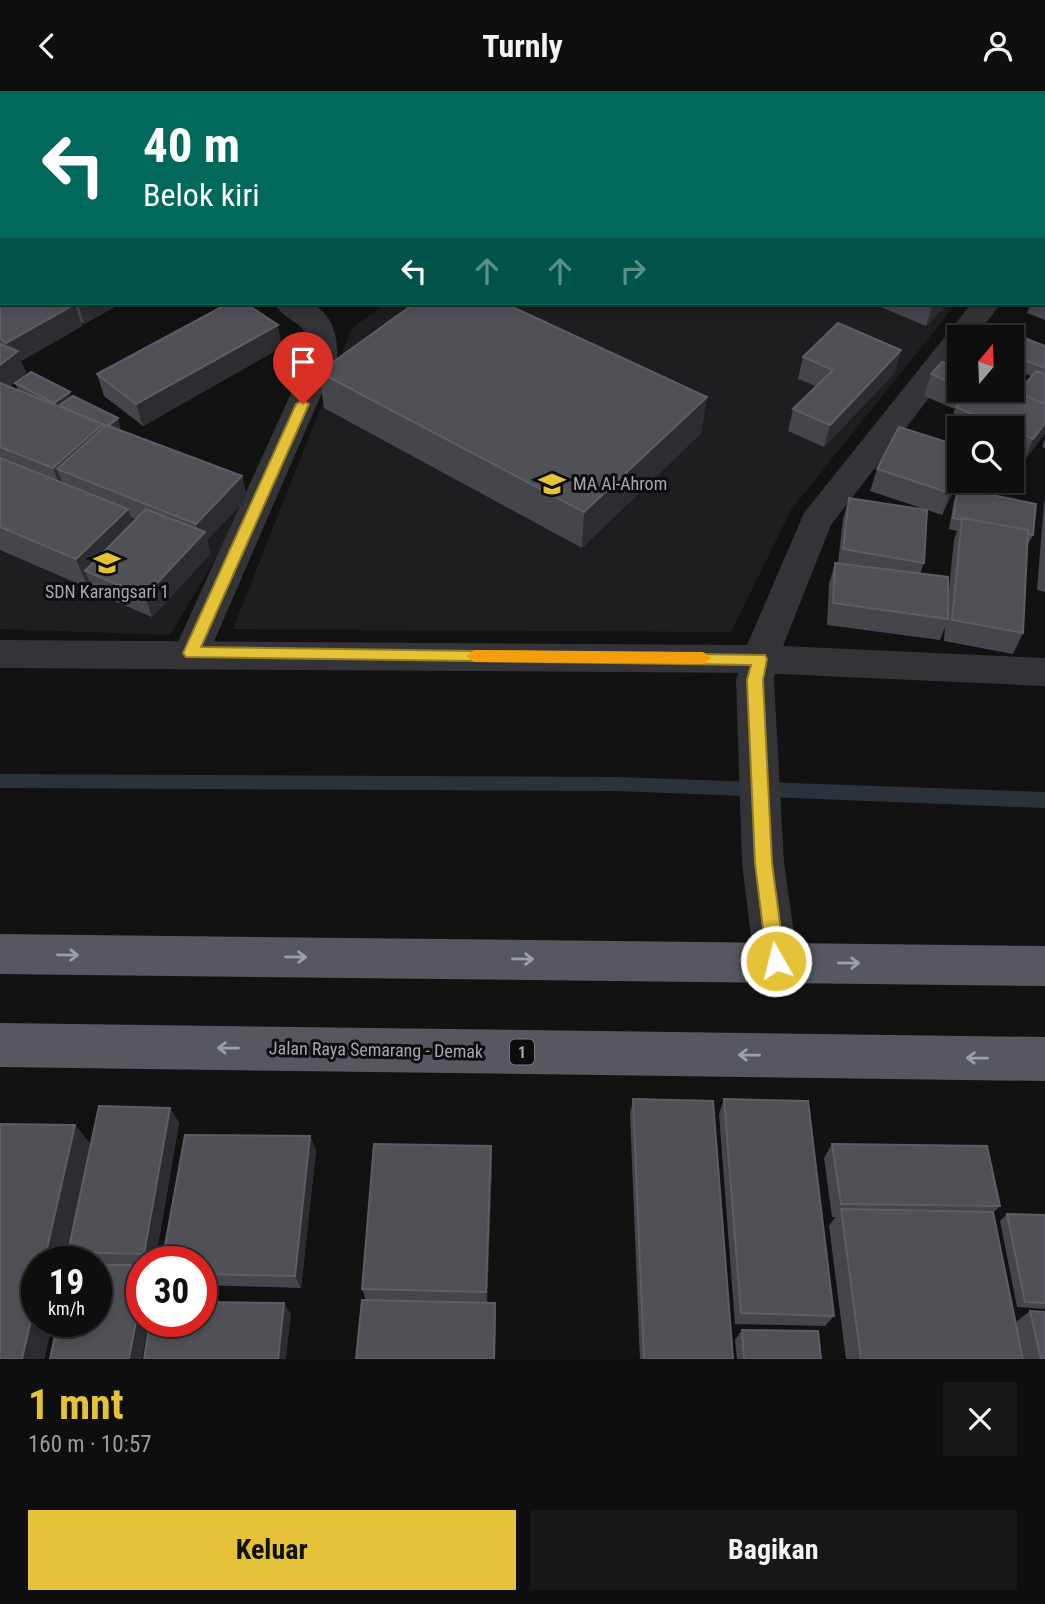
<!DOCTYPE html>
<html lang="id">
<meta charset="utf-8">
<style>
:root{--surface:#0e0e0e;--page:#171717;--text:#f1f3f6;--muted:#9b9c9e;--line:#2e2e2e;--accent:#e5c237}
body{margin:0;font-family:"Roboto Condensed",sans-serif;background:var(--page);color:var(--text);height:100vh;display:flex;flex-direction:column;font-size:26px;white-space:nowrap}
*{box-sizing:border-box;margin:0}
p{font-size:23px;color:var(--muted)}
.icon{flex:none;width:38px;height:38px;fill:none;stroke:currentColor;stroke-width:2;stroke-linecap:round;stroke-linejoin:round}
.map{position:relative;height:1268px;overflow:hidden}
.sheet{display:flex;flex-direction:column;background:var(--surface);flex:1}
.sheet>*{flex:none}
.banner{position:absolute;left:0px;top:0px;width:1046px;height:214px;box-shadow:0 4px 10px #0003,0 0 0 2px var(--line);background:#00695c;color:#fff;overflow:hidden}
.needle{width:46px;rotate:19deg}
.controls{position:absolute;left:947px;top:234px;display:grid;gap:14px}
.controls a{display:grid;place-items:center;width:77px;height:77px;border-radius:0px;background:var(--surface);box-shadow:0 4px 10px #0003,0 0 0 2px var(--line);font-size:35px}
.speed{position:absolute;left:21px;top:1155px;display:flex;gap:14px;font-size:35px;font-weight:700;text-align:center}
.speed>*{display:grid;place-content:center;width:91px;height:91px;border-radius:50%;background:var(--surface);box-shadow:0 4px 10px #0003,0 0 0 2px var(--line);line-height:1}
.speed small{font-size:18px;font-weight:400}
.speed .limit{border:10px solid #d22;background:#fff;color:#111}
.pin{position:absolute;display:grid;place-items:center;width:60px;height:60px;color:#fff;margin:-72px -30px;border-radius:50% 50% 50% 0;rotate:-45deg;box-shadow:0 0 7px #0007}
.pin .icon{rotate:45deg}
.me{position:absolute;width:77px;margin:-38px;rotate:352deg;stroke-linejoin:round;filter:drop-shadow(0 0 5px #0008)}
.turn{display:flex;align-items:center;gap:24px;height:147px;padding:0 28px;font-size:32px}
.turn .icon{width:91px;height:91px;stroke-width:2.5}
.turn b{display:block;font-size:49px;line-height:60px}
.lanes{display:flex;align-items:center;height:66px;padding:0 28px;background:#0003;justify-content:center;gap:35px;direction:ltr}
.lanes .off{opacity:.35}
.round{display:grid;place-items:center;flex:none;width:74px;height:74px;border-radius:0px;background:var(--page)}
.head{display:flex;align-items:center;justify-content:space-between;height:119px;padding:0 28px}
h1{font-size:42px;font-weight:700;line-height:52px;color:var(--accent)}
.cta{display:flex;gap:14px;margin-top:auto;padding:14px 28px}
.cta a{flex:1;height:80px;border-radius:0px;background:var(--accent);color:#111;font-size:28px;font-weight:700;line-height:80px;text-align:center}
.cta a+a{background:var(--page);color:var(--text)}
header{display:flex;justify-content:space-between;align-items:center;height:91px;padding:0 28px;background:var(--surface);font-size:32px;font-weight:700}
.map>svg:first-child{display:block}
.built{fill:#1e1e20}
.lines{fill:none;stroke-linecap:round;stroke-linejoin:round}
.stream{fill:#2c323b;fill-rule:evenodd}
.minor{fill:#333338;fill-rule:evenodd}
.tertiary{fill:#333338;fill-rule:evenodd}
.trunk{fill:#57585f;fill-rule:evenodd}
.wall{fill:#45464b;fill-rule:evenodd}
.shaded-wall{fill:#2c2d30}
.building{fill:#4f5156;stroke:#5d5e65;stroke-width:2}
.oneway{stroke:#9c9eab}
.route{fill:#e5c237;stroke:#957e24;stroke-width:2}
.slow{fill:#f59e0b}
.labels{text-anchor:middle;stroke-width:6;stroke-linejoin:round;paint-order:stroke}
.shield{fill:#0d0d0e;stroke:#777882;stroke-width:2}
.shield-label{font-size:16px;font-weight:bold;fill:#a4a6b3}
.poi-label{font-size:18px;fill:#a4a6b3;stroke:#0d0d0e;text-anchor:start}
.street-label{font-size:18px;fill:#a4a6b3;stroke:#0d0d0e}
</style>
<header><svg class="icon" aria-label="back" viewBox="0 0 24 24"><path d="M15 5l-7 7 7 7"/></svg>Turnly<svg class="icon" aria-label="person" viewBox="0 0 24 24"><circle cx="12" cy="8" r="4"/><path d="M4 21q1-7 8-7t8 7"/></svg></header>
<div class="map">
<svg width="1045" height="1268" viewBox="0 0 1045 1268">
<rect width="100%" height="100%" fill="#121213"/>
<!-- built -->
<g class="built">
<polygon points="387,212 957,212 791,419 731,541 233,538 352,237"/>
<polygon points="0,310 252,406 170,544 0,538"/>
</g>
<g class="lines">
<!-- stream -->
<polygon class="stream" points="0,683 617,686 1045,701 1045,717 617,700 0,697"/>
<!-- minor -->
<g class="minor">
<polygon points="816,0 844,0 845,2 817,2"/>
<rect x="0" y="30" width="2" height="16"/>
<path d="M 274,212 C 284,212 298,209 308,212 C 331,218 339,246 337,267 L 209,562 L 204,572 L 191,576 L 178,572 L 173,562 L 307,267 C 312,226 289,237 274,212 Z"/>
<polygon points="759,554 772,558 777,568 774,589 784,772 798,870 792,884 776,890 760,884 754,870 742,772 736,589 746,558"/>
</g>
<!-- tertiary -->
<polygon class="tertiary" points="972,212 1001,212 975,247 959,247 959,268 831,434 783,555 1045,567 1045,595 759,582 0,577 0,549 747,554 804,422"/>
<!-- trunk -->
<g class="trunk">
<polygon points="0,843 1045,855 1045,895 0,883"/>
<polygon points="0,932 1045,946 1045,990 0,976"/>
</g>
</g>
<!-- wall -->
<g class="wall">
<rect x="522" y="0" width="66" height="2"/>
<polygon points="600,0 810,0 815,2 600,2"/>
<polygon points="859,0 880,0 878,2 864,2"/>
<polygon points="880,0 928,0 926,2 880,2"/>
<polygon points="928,0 983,0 982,2 928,2"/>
<polygon points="1045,166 1045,229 1027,222 1031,212 1045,212"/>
<path d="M 0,212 L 122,212 L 84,233 L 81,231 L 82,235 L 21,270 L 26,282 L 9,296 L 18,299 L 15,292 L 71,306 L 121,339 L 120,339 L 242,385 L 247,407 L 207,449 L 210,463 L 152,526 L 93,501 L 91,494 L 88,497 L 0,459 ZM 130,426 L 136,428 L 132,432 Z"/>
<polygon points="871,212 948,212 926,235"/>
<polygon points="1012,247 1045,255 1045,342 1024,370 1012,364 1012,338 959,338 959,342 948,338 955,318 924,305 931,283 954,276 959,263 959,299 1012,299 1018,302 1031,285 1015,279 1012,284"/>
<polygon points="282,256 143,335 104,305 97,283"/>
<polygon points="803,266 895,281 824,356 788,340 793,318 816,295 798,288"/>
<polygon points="319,281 707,306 701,342 582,457 324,317"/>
<polygon points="1045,347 1045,357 1042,356"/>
<polygon points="877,378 959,389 942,424 870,400"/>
<polygon points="958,397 1033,444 1027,455 1023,542 1013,563 944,550 945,536 940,549 827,534 829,493 835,472 838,472 843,428 849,407 924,472 920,483 948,507 954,449 957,440 949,438 954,409"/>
<polygon points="1045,409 1045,501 1037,499 1044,412"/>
<polygon points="633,1008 733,1268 640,1268 630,1023"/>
<polygon points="724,1008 834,1225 825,1235 735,1233 719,1023"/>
<polygon points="99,1015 170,1017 179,1032 155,1171 142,1171 142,1174 96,1173 96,1171 78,1171 68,1161 66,1171 37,1171 37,1230 53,1230 44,1268 0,1268 0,1033 75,1034 91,1054"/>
<polygon points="310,1045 316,1059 301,1197 201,1194 201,1171"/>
<polygon points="832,1053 1000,1115 993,1122 1023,1268 846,1268 829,1135 835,1126 832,1126 824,1067"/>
<polygon points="491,1055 492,1070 487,1212 496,1222 495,1268 356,1268 366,1209 362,1198"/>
<polygon points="1007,1123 1045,1124 1045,1218 1017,1216 1000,1130"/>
<polygon points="1030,1220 1045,1268 1024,1268 1016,1231"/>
<polygon points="742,1239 821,1268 737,1268 735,1249"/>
</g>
<!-- shaded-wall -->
<g class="shaded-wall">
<polygon points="72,0 83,0 84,2 69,2"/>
<polygon points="217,0 235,0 235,2 214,2"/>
<polygon points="402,0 411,0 411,2 399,2"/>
<polygon points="418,0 442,0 439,2 418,2"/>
<polygon points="703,0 713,0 713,2 700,2"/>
<polygon points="918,0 928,0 926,2 916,2"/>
<rect x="0" y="63" width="2" height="25"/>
<polygon points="78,212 122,212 84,233"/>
<polygon points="933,212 948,212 926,235 933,213"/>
<polygon points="75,213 82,235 21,270 26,282 0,304 0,274 11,265 6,252"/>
<polygon points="278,234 282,256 143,335 136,313"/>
<polygon points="901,259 895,281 824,356 830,334"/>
<polygon points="1019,269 1014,280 1012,284 1012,277"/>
<polygon points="70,301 74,313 60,314 62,321 59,324 54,312"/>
<polygon points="707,306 701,342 582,457 584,421"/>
<polygon points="118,327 121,339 108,349 57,378 64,396 61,399 53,377 103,333"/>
<polygon points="1045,332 1045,342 1024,370 1033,348"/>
<polygon points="959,384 959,389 942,424 950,402"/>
<polygon points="242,385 247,407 207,449 210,463 152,526 145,505 200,447 196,433"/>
<polygon points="128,418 138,447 85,480 91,494 88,497 76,468"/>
<polygon points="170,1017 179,1032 155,1171 151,1171 144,1163"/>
<polygon points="75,1034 91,1054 66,1171 44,1171"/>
<polygon points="310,1045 316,1059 301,1197 295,1185"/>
<polygon points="491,1055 492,1070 487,1212 486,1201"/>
<polygon points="142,1198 142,1230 149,1230 142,1268 129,1268"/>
<polygon points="37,1203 37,1230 53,1230 44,1268 22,1268"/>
<polygon points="284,1212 291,1223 286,1268 278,1268"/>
<polygon points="495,1212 495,1268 494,1268"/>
</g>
<!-- building -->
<g class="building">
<polygon points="24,0 72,0 69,2 22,1"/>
<polygon points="84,0 116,0 120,2 80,2"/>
<polygon points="179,0 217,0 214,2 183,2"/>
<polygon points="264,0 292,0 296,2 261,2"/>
<polygon points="297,0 402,0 399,2 357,2 355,1 353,2 301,2"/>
<polygon points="540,0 585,0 583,2 545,2"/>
<polygon points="629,0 703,0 700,2 633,2"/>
<polygon points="727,0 775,0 772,2 724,2"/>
<polygon points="782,0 810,0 815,2 779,2"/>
<polygon points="905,0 918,0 916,2 910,2"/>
<polygon points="953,0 975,0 973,2 957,2"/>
<polygon points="986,0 1030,0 1033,1 984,2"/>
<polygon points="0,39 2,40 2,63 0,63"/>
<polygon points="2,79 2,90 0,89 0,80"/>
<polygon points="2,108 2,125 0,124 0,109"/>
<polygon points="1045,194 1045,215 1036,212 1045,212"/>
<polygon points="2,211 74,212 75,213 6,252 0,247 0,212"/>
<polygon points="229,212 245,212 278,234 136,313 97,283"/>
<polygon points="415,212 504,212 707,306 584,421 319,281"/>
<polygon points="838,232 901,259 830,334 793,318 833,279 803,266"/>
<polygon points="989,233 1045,255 1045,277 1012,264 1012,247 977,247"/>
<polygon points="0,253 18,260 0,274"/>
<polygon points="1012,266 1019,269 1012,277"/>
<polygon points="942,271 959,278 959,295 931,283"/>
<polygon points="1036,280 1045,283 1045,313 1018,302"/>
<polygon points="31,281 70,301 54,312 15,292"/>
<polygon points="0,292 103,333 53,377 0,356"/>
<polygon points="969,299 1012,299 1045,313 1045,332 1033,348 1012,339 1012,338 1009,338 956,316"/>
<polygon points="73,305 118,327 108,335 106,334 104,336 103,333 71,320 60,314"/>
<polygon points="106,334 242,385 196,433 57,378"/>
<polygon points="899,336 959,355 959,384 950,402 877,378"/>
<polygon points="0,367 128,418 76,468 0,436"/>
<polygon points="958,397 1036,413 1033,444 1028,443 1028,439 962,427 962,429 953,427"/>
<polygon points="849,407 927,419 924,472 843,458"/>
<polygon points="146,418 205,441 145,505 85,480"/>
<polygon points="962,427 1028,439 1023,542 952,529"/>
<polygon points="835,472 948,486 948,528 833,512"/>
<polygon points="633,1008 713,1010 733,1268 644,1268"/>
<polygon points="724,1008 808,1010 834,1225 741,1222"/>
<polygon points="99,1015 170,1017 144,1163 68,1161"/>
<polygon points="0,1033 75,1034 44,1171 37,1171 37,1203 22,1268 0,1268"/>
<polygon points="185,1044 310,1045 295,1185 201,1183 201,1171 162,1171"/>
<polygon points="374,1053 491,1055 486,1201 362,1198"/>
<polygon points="832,1053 987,1055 1000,1115 841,1113"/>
<polygon points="841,1118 993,1121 1023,1268 861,1268"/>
<polygon points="1007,1123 1045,1124 1045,1212 1025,1211"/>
<polygon points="96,1174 142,1174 142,1198 129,1268 50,1268 58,1230 96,1230"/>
<polygon points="362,1209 495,1212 494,1268 356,1268"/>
<polygon points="201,1211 284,1212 278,1268 144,1268 150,1230 201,1230"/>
<polygon points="1030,1220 1045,1221 1045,1268 1041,1268"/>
<polygon points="742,1239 818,1240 821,1268 744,1268"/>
</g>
<!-- one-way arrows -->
<defs><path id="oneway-shaft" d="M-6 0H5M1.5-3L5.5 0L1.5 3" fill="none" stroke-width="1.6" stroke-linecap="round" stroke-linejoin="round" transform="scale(1.75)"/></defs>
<g class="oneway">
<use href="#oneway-shaft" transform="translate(68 864) rotate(1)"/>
<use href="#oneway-shaft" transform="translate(296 866) rotate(1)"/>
<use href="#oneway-shaft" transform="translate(523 868) rotate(1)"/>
<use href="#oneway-shaft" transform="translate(849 872) rotate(1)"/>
<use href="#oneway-shaft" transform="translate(228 957) rotate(-179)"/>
<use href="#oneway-shaft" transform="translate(749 964) rotate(-179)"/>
<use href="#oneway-shaft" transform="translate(977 967) rotate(-179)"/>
</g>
<!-- route -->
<polygon class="route" points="303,309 309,313 201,556 765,564 767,568 763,589 772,772 785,870 783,876 770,876 767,870 755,772 747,589 751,574 186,566 183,562 296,313"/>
<!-- slow -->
<polygon class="slow" points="474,559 703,561 711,567 703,573 474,571 466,565"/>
<!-- icons -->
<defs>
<g id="school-bare" transform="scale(2.1)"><path d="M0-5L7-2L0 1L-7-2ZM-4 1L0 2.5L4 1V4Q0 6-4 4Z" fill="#e5c237" stroke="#0d0d0e" stroke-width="2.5" paint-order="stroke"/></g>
</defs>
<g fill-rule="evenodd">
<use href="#school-bare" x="552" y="393"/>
<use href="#school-bare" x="107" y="472"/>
</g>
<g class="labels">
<!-- shield labels -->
<rect class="shield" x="510" y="948.5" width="24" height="25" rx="5"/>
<g class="shield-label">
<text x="522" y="967">1</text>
</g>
<!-- poi labels -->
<g class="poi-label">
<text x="573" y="399">MA Al-Ahrom</text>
<text x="107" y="507" text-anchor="middle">SDN Karangsari 1</text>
</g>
<!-- street labels -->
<g class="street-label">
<text transform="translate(376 959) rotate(1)" y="6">Jalan Raya Semarang - Demak</text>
</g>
</g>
</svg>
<div class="controls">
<a><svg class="needle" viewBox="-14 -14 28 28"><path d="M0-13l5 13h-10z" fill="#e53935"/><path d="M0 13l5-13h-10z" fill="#9b9c9e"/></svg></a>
<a><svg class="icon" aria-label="search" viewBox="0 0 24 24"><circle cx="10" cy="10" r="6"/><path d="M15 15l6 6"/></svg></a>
</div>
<div class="speed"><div>19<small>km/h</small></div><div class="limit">30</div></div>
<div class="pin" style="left:303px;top:313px;background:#d93025"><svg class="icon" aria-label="arrive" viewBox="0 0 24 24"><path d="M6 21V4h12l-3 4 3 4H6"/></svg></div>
<svg class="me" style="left:776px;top:870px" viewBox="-20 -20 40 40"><circle r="17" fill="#e5c237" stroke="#fff" stroke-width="3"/><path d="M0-11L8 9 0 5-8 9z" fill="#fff"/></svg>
<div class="banner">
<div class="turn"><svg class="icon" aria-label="left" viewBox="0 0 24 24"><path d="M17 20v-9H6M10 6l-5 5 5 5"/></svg><div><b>40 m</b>Belok kiri</div></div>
<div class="lanes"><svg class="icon" aria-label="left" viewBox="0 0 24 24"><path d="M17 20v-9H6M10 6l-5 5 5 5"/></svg><svg class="icon off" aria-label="ahead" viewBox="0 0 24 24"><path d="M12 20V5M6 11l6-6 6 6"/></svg><svg class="icon off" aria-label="ahead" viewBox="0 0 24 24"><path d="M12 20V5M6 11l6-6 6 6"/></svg><svg class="icon off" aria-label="right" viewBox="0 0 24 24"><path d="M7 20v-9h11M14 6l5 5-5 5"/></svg></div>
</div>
</div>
<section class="sheet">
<div class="head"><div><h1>1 mnt</h1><p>160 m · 10:57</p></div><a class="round"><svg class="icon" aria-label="close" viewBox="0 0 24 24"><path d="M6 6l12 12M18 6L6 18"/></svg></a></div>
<div class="cta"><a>Keluar</a><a>Bagikan</a></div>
</section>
